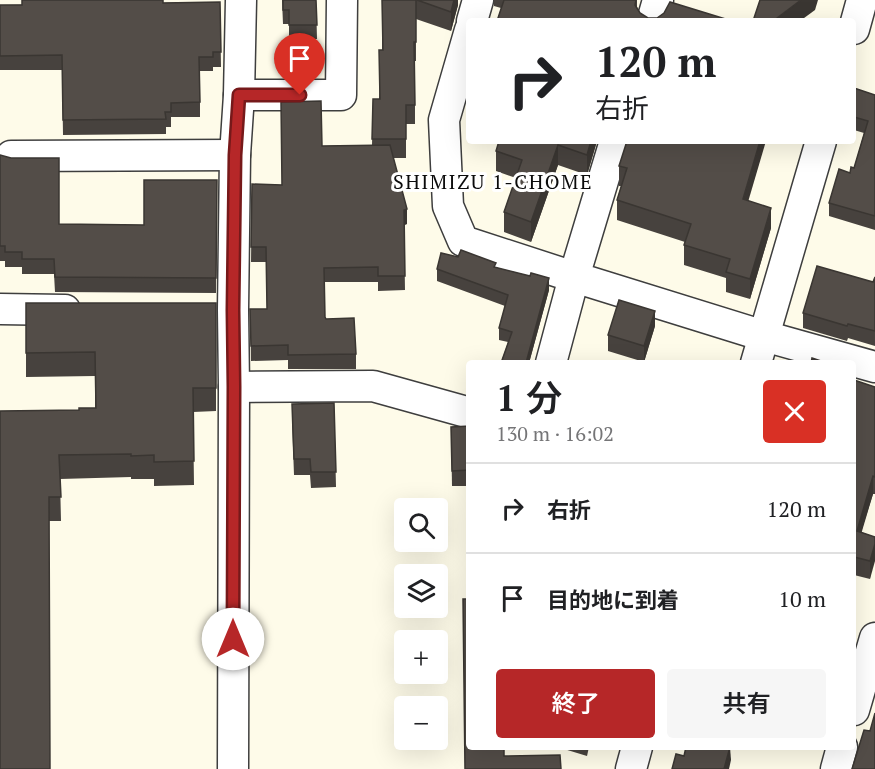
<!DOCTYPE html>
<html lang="ja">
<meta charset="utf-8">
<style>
:root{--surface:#fff;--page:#f6f6f6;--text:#202124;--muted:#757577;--line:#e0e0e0;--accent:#b62728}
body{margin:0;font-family:"PT Serif","Noto Sans JP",serif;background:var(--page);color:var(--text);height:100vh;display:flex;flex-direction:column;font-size:22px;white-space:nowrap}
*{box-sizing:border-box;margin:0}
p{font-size:20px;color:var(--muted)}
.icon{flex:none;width:33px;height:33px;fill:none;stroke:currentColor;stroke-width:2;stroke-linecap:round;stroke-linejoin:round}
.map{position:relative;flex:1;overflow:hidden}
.sheet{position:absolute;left:466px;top:360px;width:390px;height:390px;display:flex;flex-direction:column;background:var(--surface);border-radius:6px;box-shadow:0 6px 24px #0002}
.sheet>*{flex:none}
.guide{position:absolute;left:466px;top:18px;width:390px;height:126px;border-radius:6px;box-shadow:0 6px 24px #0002;background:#fff;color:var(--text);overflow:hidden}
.tools{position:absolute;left:394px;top:498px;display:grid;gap:12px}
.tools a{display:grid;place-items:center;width:54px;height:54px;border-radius:6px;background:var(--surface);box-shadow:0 6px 24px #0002;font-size:30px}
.pin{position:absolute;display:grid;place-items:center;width:51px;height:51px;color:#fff;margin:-62px -26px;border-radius:50% 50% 50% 0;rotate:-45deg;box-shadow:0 0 6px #0007}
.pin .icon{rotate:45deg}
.me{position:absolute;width:66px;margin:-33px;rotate:0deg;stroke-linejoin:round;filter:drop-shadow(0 0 4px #0008)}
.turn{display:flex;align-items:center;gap:21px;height:126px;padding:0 30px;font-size:27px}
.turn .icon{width:78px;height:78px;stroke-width:2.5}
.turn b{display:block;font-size:42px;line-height:51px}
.round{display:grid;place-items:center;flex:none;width:63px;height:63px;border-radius:6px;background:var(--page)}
.overview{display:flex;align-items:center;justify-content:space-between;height:102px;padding:0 30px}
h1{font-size:36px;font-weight:600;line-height:45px}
.action{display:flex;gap:12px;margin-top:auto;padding:12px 30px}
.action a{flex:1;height:69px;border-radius:6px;background:var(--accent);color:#fff;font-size:24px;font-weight:600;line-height:69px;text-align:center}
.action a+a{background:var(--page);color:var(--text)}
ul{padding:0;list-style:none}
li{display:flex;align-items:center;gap:18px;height:90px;padding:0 30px;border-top:2px solid var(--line)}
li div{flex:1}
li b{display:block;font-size:22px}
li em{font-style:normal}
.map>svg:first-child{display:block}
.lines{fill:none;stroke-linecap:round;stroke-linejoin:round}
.street-casing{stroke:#3e3e3e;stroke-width:33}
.street{stroke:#fff;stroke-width:30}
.wall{fill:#47423e}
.shaded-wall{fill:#3a3632}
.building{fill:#534d48;stroke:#3a3632;stroke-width:1.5}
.route-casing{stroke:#76191a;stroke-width:15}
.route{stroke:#b62728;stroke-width:10}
.labels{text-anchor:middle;stroke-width:6;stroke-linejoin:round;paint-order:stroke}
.neighbourhood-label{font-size:20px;letter-spacing:1.5px;fill:#0b0b0b;stroke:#fff}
</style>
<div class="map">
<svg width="875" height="769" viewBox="0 0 875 769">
<rect width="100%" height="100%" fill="#fefbe9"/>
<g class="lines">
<!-- street casing -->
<g class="street-casing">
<g id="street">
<polyline points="472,21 478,0"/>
<polyline points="652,21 658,0"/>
<polyline points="854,29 862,0"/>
<polyline points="470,30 444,120 448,206 463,241 574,277 551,363"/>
<polyline points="239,95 341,95 342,0"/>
<polyline points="615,141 574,277 764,336 875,367"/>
<polyline points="11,156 235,155"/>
<polyline points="0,309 65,310"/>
<polyline points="756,363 821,141"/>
<polyline points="234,387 373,386 470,413"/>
<polyline points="854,710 875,638"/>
<polyline points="233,769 234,387 233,310 235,155 239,95 241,0"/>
<polyline points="631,769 637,747"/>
<polyline points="836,769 842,747"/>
</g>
</g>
<!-- street -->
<use href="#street" class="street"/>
</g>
<!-- wall -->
<g class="wall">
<polygon points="282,0 316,0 317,39 289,39 289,24 283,24"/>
<polygon points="382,0 458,0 458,5 451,31 416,19 416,61 415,61 415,124 406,124 406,158 393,158 407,224 404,225 405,290 378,291 378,282 324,282 325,317 326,319 356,354 356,369 288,369 288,360 251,361 250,309 267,309 266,262 251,262 252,184 282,185 322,146 372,145 373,99 379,99 382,50"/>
<polygon points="494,0 637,0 637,7 640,13 648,18 732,21 497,21 501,8 494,6"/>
<polygon points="220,2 221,67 213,67 213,71 200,71 200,117 171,117 171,127 166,127 166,134 63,135 62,70 0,70 0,5"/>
<polygon points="854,88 875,95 875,230 829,216 829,203 854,168 864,133 854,130"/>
<polygon points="499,141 597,141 587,175 558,165 531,242 504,232 504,212 516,178 496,171 496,151"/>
<polygon points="0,155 59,224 144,225 217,180 216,293 55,292 54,274 22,274 22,267 5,267 5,261 0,261"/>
<polygon points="619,166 749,201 771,228 750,299 726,292 726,278 684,265 684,245 685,242 617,220 617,200 621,186 619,186"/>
<polygon points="496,267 549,290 529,363 501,363 508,342 499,340 499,328 505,306 437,281 437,269"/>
<polygon points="875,277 875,346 848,338 847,341 803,328 803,313 873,282"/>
<polygon points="26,303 216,303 216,411 193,412 194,485 154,486 154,479 131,479 131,477 60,479 61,521 49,521 0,411 79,410 95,408 95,376 26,377"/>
<polygon points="655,326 644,362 608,351 608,335"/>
<polygon points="854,380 875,387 875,494 873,494 861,532 875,537 870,579 854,575"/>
<polygon points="334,403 336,487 311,488 310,475 294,475 292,420"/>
<polygon points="470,426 470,486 452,486 451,427"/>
<polygon points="564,747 589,747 587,756 564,749"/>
</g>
<!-- shaded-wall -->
<g class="shaded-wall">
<polygon points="454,0 458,0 458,5 451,31 451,12"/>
<polygon points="801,0 818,0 815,10 800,21 773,21"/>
<polygon points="591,141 597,141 587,175 587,155"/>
<polygon points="760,141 766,141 743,219 743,199"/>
<polygon points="558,145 558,165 531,242 531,222"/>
<polygon points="771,208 771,228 750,299 750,279"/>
<polygon points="407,209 407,224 404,225 404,210"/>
<polygon points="549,278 549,290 529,363 526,363"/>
<polygon points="655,311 655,326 644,362 644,346"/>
<polygon points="873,476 873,494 857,548 857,531"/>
<polygon points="875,544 875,561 870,579 870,561"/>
<polygon points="730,747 731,760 729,769 724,769"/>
</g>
<!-- building -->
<g class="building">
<polygon points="22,0 163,0 163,3 220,2 221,52 213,52 213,57 199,57 200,102 171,103 171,112 165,112 166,119 63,120 62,55 0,56 0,5 22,5"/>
<polygon points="283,0 316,0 317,25 289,25 289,10 283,10"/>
<polygon points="382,0 416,0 416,42 414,42 415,105 406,105 406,139 372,139 373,99 380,99 379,50 383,50"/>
<polygon points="417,0 454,0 451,12"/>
<polygon points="504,0 636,0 635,5 640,13 648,18 657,18 664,13 670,2 732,21 497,21"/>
<polygon points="760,0 801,0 773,21 753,21"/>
<polygon points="854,88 875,95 875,216 829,203 839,169 850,173 851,167 854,168 868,121 854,117"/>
<polygon points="321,101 322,146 390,145 407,209 404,210 405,276 378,276 378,267 324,268 325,317 326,319 354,318 356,354 288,355 288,345 251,346 250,309 267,309 266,247 251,247 252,184 282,185 281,102"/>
<polygon points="499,141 591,141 587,155 558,145 531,222 504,212 522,160 496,151"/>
<polygon points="627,141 760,141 743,199 771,208 750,279 726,272 730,259 684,245 691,224 617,200 627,168 619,166"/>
<polygon points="0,155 11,158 59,158 59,224 144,225 144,180 217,180 216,278 55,277 54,259 22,259 22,252 5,252 5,246 0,246"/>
<polygon points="461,250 496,263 494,267 530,276 531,273 549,278 526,363 501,363 512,332 499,328 508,295 437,269 441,253 458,257"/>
<polygon points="817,266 873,282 875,277 875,331 848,324 847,326 803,313"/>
<polygon points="619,300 655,311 644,346 608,335"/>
<polygon points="26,303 216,303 216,388 193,388 194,461 154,462 154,455 131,456 131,454 59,455 61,497 49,497 50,769 0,769 0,411 79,410 79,408 96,408 95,352 26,353"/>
<polygon points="812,358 827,363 811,363"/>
<polygon points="854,380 875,387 875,477 873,476 857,531 875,537 875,544 870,561 854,557"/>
<polygon points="334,403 336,472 311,472 310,459 294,459 292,404"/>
<polygon points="470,426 470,470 452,471 451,427"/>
<polygon points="463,599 470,599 470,747 504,747 504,756 560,755 561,769 465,769"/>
<polygon points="875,713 875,769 852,769 864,730 870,731"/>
<polygon points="686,747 730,747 724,769 672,769 676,754 684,756"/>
</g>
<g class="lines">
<!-- route casing -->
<g class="route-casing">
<polyline id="route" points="233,639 234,387 233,310 235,155 239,95 300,95"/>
</g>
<!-- route -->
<use href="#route" class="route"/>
</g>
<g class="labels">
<!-- neighbourhood labels -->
<g class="neighbourhood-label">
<text x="493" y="189">SHIMIZU 1-CHOME</text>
</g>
</g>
</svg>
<div class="tools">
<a><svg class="icon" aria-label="search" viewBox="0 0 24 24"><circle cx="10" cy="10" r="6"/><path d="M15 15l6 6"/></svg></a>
<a><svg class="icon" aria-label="layers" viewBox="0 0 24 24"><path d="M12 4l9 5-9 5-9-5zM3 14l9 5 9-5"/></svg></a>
<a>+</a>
<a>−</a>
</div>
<div class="pin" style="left:300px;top:95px;background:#d93025"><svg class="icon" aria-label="arrive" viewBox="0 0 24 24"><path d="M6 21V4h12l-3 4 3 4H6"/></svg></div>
<svg class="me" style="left:233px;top:639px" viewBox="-20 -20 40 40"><circle r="19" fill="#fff"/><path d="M0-13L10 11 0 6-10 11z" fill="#b62728"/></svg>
<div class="guide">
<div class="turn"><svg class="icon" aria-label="right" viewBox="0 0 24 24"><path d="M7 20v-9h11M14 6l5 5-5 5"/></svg><div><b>120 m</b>右折</div></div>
</div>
<section class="sheet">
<div class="overview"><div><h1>1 分</h1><p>130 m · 16:02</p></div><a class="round" style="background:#d93025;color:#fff"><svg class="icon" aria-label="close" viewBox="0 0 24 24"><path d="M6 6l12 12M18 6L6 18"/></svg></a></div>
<ul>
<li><svg class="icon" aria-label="right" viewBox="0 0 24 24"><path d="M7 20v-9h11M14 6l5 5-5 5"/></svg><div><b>右折</b></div><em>120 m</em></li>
<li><svg class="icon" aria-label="arrive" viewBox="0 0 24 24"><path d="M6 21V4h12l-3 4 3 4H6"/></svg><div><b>目的地に到着</b></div><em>10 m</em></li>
</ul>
<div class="action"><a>終了</a><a>共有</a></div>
</section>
</div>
